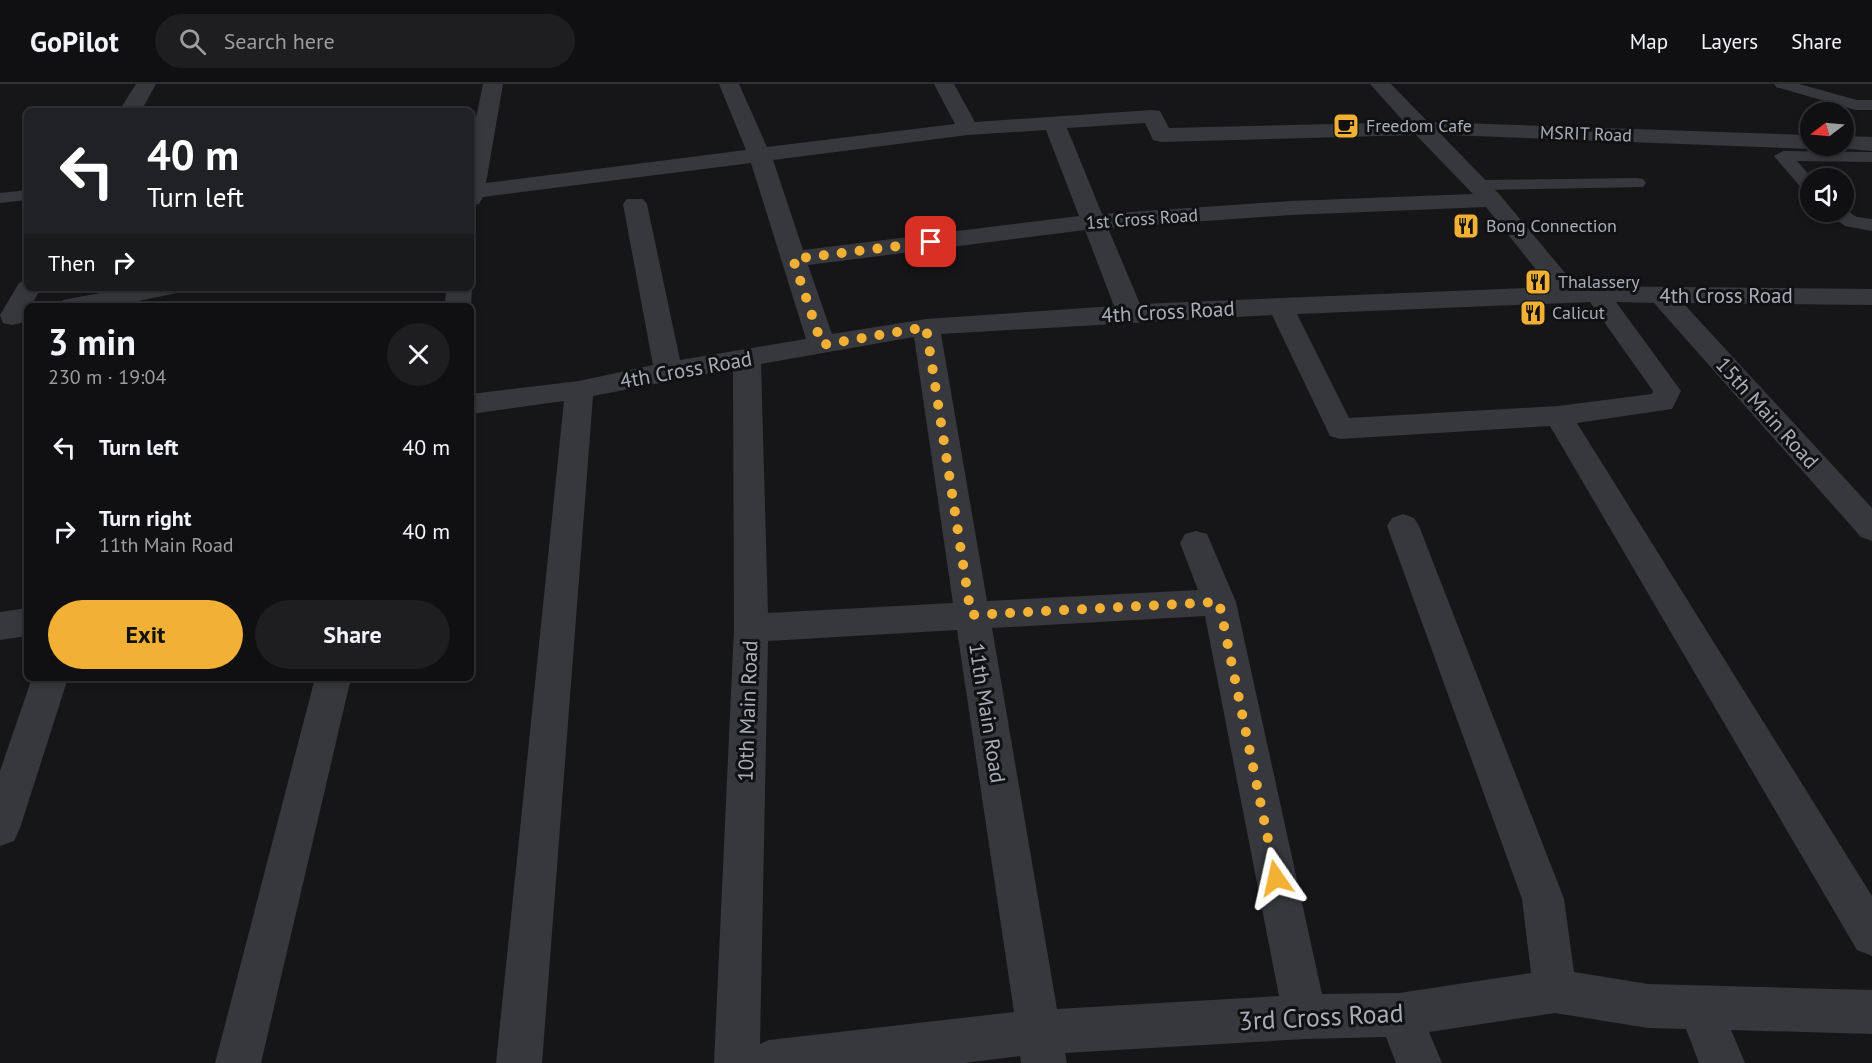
<!DOCTYPE html>
<meta charset="utf-8">
<style>
:root{--surface:#101012;--page:#1e1e20;--text:#f1f3f6;--muted:#9c9d9f;--line:#303032;--accent:#f2b134}
body{margin:0;font-family:"PT Sans",sans-serif;background:var(--page);color:var(--text);height:100vh;display:flex;flex-direction:column;font-size:22px;white-space:nowrap}
*{box-sizing:border-box;margin:0}
p{font-size:20px;color:var(--muted)}
.icon{flex:none;width:33px;height:33px;fill:none;stroke:currentColor;stroke-width:2;stroke-linecap:round;stroke-linejoin:round}
.map{position:relative;flex:1;overflow:hidden}
.side{position:absolute;left:24px;top:219px;width:450px;height:378px;display:flex;flex-direction:column;background:var(--surface);border-radius:9px;box-shadow:0 3px 9px #0003,0 0 0 2px var(--line)}
.side>*{flex:none}
.banner{position:absolute;left:24px;top:24px;width:450px;height:183px;border-radius:9px;box-shadow:0 3px 9px #0003,0 0 0 2px var(--line);background:#202124;color:#fff;overflow:hidden}
.needle{width:39px;rotate:254deg}
.tools{position:absolute;left:1800px;top:18px;display:grid;gap:12px}
.tools a{display:grid;place-items:center;width:54px;height:54px;border-radius:50%;background:var(--surface);box-shadow:0 3px 9px #0003,0 0 0 2px var(--line);font-size:30px}
.pin{position:absolute;display:grid;place-items:center;width:51px;height:51px;color:#fff;margin:-26px;border-radius:12px;box-shadow:0 3px 9px #0006}
.me{position:absolute;width:66px;margin:-33px;rotate:349deg;stroke-linejoin:round;filter:drop-shadow(0 0 4px #0008)}
.turn{display:flex;align-items:center;gap:21px;height:126px;padding:0 24px;font-size:27px}
.turn .icon{width:78px;height:78px;stroke-width:2.5}
.turn b{display:block;font-size:42px;line-height:51px}
.then{display:flex;align-items:center;height:57px;padding:0 24px;background:#0003;gap:12px;font-size:22px}
.round{display:grid;place-items:center;flex:none;width:63px;height:63px;border-radius:32px;background:var(--page)}
.overview{display:flex;align-items:center;justify-content:space-between;height:102px;padding:0 24px}
h1{font-size:36px;font-weight:700;line-height:45px}
.cta{display:flex;gap:12px;margin-top:auto;padding:12px 24px}
.cta a{flex:1;height:69px;border-radius:36px;background:var(--accent);color:#111;font-size:24px;font-weight:700;line-height:69px;text-align:center}
.cta a+a{background:var(--page);color:var(--text)}
ul{padding:0;list-style:none}
li{display:flex;align-items:center;gap:18px;height:84px;padding:0 24px}
li div{flex:1}
li b{display:block;font-size:22px}
li em{font-style:normal}
header{display:flex;align-items:center;gap:36px;box-sizing:border-box;height:84px;padding:0 30px;background:var(--surface);border-bottom:2px solid var(--line)}
header strong{font-size:28px}
nav{display:flex;gap:33px;margin-inline-start:auto;font-size:21px}
.search{width:420px;height:54px;background:var(--page);display:flex;align-items:center;gap:15px;box-sizing:border-box;padding:0 21px;border-radius:33px;color:var(--muted);font-size:22px}
.map>svg:first-child{display:block}
.lines{fill:none;stroke-linecap:round;stroke-linejoin:round}
.service{fill:#37383d;fill-rule:evenodd}
.minor{fill:#37383d;fill-rule:evenodd}
.tertiary{fill:#37383d;fill-rule:evenodd}
.route{stroke:#f2b134;stroke-width:10;stroke-dasharray:0 18}
.labels{text-anchor:middle;stroke-width:6;stroke-linejoin:round;paint-order:stroke}
.far-poi-label{font-size:18px;fill:#a8adb8;stroke:#111113;text-anchor:start}
.far-street-label{font-size:18px;fill:#a8adb8;stroke:#111113}
.street-label{font-size:21px;fill:#a8adb8;stroke:#111113}
.near-street-label{font-size:26px;fill:#a8adb8;stroke:#111113}
</style>
<header>
<strong>GoPilot</strong>
<div class="search"><svg class="icon" aria-label="search" viewBox="0 0 24 24"><circle cx="10" cy="10" r="6"/><path d="M15 15l6 6"/></svg>Search here</div>
<nav><a>Map</a><a>Layers</a><a>Share</a></nav>
</header>
<div class="map">
<svg width="1872" height="979" viewBox="0 0 1872 979">
<rect width="100%" height="100%" fill="#161618"/>
<g class="lines">
<!-- service -->
<g class="service">
<polygon points="1774,0 1799,0 1857,16 1872,16 1872,26 1856,26 1776,3"/>
<polygon points="1783,67 1872,68 1872,78 1797,77 1812,94 1810,108 1804,107 1774,72"/>
<polygon points="1637,94 1643,95 1646,99 1643,103 1479,106 1470,101 1479,96"/>
<polygon points="27,106 27,116 0,119 0,109"/>
<polygon points="1844,125 1857,133 1872,135 1872,147 1845,142 1826,128 1844,128"/>
</g>
<!-- minor -->
<g class="minor">
<polygon points="136,0 156,0 141,27 119,27"/>
<path d="M 483,0 L 503,0 L 486,99 L 746,66 L 719,0 L 739,0 L 767,63 L 955,40 L 934,0 L 954,0 L 975,38 L 1152,26 L 1160,27 L 1169,44 L 1422,38 L 1430,39 L 1500,111 L 1576,202 L 1872,205 L 1872,221 L 1683,219 L 1872,424 L 1872,457 L 1861,453 L 1654,219 L 1616,218 L 1681,307 L 1672,325 L 1577,339 L 1872,812 L 1872,872 L 1857,866 L 1550,342 L 1340,355 L 1330,352 L 1272,231 L 941,250 L 987,517 L 1198,506 L 1180,459 L 1185,450 L 1196,447 L 1207,450 L 1236,518 L 1322,910 L 1399,909 L 1531,889 L 1522,815 L 1387,442 L 1392,434 L 1403,430 L 1414,434 L 1419,442 L 1564,815 L 1574,888 L 1648,900 L 1872,906 L 1872,950 L 1731,946 L 1745,979 L 1699,979 L 1686,945 L 1648,944 L 1555,929 L 1429,948 L 1442,979 L 1396,979 L 1386,953 L 1305,955 L 1065,969 L 1067,979 L 1021,979 L 1020,972 L 964,979 L 714,979 L 734,544 L 733,285 L 593,312 L 542,979 L 496,979 L 564,317 L 471,330 L 471,310 L 579,297 L 653,281 L 623,120 L 627,115 L 643,115 L 647,120 L 680,276 L 806,255 L 751,79 L 483,113 L 479,120 L 471,122 L 471,58 ZM 1145,39 L 1153,56 L 1161,58 L 1416,51 L 1473,110 L 1291,117 L 1102,130 L 1067,44 ZM 1046,46 L 1079,132 L 803,166 L 773,76 L 968,51 ZM 1486,123 L 1550,203 L 1140,220 L 1108,144 L 1291,131 ZM 1085,146 L 1114,222 L 926,235 L 832,250 L 808,181 ZM 1590,218 L 1653,307 L 1652,310 L 1558,322 L 1349,334 L 1297,230 ZM 914,253 L 953,519 L 768,529 L 761,280 ZM 1205,532 L 1279,912 L 1057,925 L 992,544 ZM 957,546 L 1014,928 L 769,956 L 760,960 L 768,557 Z"/>
<polygon points="27,196 27,204 41,204 31,222 27,222 27,230 21,239 12,241 3,239 0,231 19,199"/>
<polygon points="471,203 472,204 471,222 445,222 446,204"/>
<polygon points="126,204 181,204 177,209 114,222 59,222 63,216"/>
<polygon points="27,524 27,552 0,556 0,528"/>
<polygon points="32,594 68,594 20,744 14,757 0,762 0,687"/>
<polygon points="315,594 351,594 261,979 215,979"/>
</g>
<!-- tertiary -->
<g class="tertiary">
<polygon points="1370,0 1391,0 1428,38 1810,51 1810,62 1819,62 1810,65 1422,50 1414,49"/>
<polygon points="1844,52 1872,53 1872,67 1836,64 1835,62 1844,62"/>
</g>
</g>
<g class="lines">
<!-- route -->
<polyline class="route" points="931,158 793,175 822,261 926,243 971,531 1219,518 1276,794"/>
</g>
<!-- icons -->
<defs>
<g id="cafe-square" transform="scale(1.35)"><rect x="-9" y="-9" width="18" height="18" rx="4" fill="#f2b134" stroke="#111113"/><path d="M-5.5-4.5H6V0H3Q3 3.5 0 3.5H-2.5Q-5.5 3.5-5.5 0ZM3-3.2v2h1.7v-2ZM-6 4.5H4V6H-6Z" fill="#111"/></g>
<g id="restaurant-square" transform="scale(1.35)"><rect x="-9" y="-9" width="18" height="18" rx="4" fill="#f2b134" stroke="#111113"/><path d="M-5-6h1v4h1v-4h1v4h1v-4h1v5L-1.5 .5V6h-2V.5L-5-1ZM5-6V6H3V1.5H1.5Q1.5-4 5-6Z" fill="#111"/></g>
</defs>
<g fill-rule="evenodd">
<use href="#cafe-square" x="1346" y="42"/>
<use href="#restaurant-square" x="1466" y="142"/>
<use href="#restaurant-square" x="1538" y="198"/>
<use href="#restaurant-square" x="1533" y="229"/>
</g>
<g class="labels">
<!-- far-poi labels -->
<g class="far-poi-label">
<text x="1366" y="48">Freedom Cafe</text>
<text x="1486" y="148">Bong Connection</text>
<text x="1558" y="204">Thalassery</text>
<text x="1552" y="235">Calicut</text>
</g>
<!-- far-street labels -->
<g class="far-street-label">
<text transform="translate(1586 50) rotate(2)" y="6">MSRIT Road</text>
<text transform="translate(1142 135) rotate(-4)" y="6">1st Cross Road</text>
</g>
<!-- street labels -->
<g class="street-label">
<text x="1726" y="219">4th Cross Road</text>
<text transform="translate(1168 228) rotate(-3)" y="7">4th Cross Road</text>
<text transform="translate(686 286) rotate(-10)" y="7">4th Cross Road</text>
<text transform="translate(1767 329) rotate(48)" y="7">15th Main Road</text>
<text transform="translate(748 627) rotate(-88)" y="7">10th Main Road</text>
<text transform="translate(987 629) rotate(81)" y="7">11th Main Road</text>
</g>
<!-- near-street labels -->
<g class="near-street-label">
<text transform="translate(1321 933) rotate(-3)" y="9">3rd Cross Road</text>
</g>
</g>
</svg>
<div class="tools">
<a><svg class="needle" viewBox="-14 -14 28 28"><path d="M0-13l5 13h-10z" fill="#e53935"/><path d="M0 13l5-13h-10z" fill="#9c9d9f"/></svg></a>
<a><svg class="icon" aria-label="sound" viewBox="0 0 24 24"><path d="M4 9h4l5-4v14l-5-4H4zM17 9q2 3 0 6"/></svg></a>
</div>
<div class="pin" style="left:931px;top:158px;background:#d93025"><svg class="icon" aria-label="arrive" viewBox="0 0 24 24"><path d="M6 21V4h12l-3 4 3 4H6"/></svg></div>
<svg class="me" style="left:1276px;top:794px" viewBox="-20 -20 40 40"><path d="M0-17L14 15 0 8-14 15z" fill="#f2b134" stroke="#fff" stroke-width="4"/></svg>
<div class="banner">
<div class="turn"><svg class="icon" aria-label="left" viewBox="0 0 24 24"><path d="M17 20v-9H6M10 6l-5 5 5 5"/></svg><div><b>40 m</b>Turn left</div></div>
<div class="then">Then<svg class="icon" aria-label="right" viewBox="0 0 24 24"><path d="M7 20v-9h11M14 6l5 5-5 5"/></svg></div>
</div>
<section class="side">
<div class="overview"><div><h1>3 min</h1><p>230 m · 19:04</p></div><a class="round"><svg class="icon" aria-label="close" viewBox="0 0 24 24"><path d="M6 6l12 12M18 6L6 18"/></svg></a></div>
<ul>
<li><svg class="icon" aria-label="left" viewBox="0 0 24 24"><path d="M17 20v-9H6M10 6l-5 5 5 5"/></svg><div><b>Turn left</b></div><em>40 m</em></li>
<li><svg class="icon" aria-label="right" viewBox="0 0 24 24"><path d="M7 20v-9h11M14 6l5 5-5 5"/></svg><div><b>Turn right</b><p>11th Main Road</p></div><em>40 m</em></li>
</ul>
<div class="cta"><a>Exit</a><a>Share</a></div>
</section>
</div>
